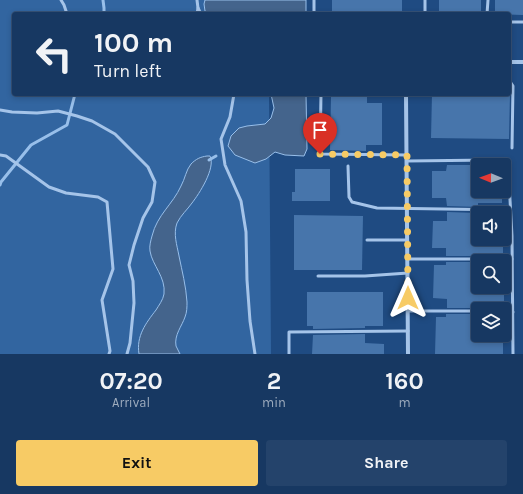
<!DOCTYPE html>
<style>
:root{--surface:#173862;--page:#24436b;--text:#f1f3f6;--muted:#9eacbe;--line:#365277;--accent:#f7cb65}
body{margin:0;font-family:Karla,sans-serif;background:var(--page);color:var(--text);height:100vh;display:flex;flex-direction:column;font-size:15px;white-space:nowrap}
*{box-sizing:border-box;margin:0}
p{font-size:13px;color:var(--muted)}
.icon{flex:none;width:22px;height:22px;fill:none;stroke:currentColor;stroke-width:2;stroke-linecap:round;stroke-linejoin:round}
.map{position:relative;height:354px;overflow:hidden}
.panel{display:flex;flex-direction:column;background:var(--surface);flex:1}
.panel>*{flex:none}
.top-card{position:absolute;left:12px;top:12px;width:499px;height:84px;border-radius:4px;box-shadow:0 2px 6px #0003,0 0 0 1px var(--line);background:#173862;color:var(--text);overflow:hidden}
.needle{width:26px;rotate:271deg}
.tools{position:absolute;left:471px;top:158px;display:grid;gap:8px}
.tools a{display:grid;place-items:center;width:40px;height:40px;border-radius:4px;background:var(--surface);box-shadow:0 2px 6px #0003,0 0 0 1px var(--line);font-size:20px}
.pin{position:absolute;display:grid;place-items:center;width:34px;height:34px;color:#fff;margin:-41px -17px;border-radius:50% 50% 50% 0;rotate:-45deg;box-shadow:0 0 4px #0007}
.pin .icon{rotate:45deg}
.me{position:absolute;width:44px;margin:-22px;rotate:0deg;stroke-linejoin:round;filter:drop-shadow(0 0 3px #0008)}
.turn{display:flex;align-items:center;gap:14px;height:84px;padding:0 16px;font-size:18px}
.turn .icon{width:52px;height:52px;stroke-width:2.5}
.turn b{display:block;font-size:28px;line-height:34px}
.eta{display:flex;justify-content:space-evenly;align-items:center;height:68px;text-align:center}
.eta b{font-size:24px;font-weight:700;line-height:28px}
.cta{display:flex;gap:8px;margin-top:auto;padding:8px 16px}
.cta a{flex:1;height:46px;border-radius:4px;background:var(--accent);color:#111;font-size:16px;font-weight:700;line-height:46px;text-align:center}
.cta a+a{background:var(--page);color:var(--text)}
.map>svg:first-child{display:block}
.green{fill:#3265a0}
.water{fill:#44648c;stroke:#98bfea}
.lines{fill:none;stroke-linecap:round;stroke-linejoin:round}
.stream{stroke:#98bfea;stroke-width:3}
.building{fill:#4775ab}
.service{stroke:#a5c4e9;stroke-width:3}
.minor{stroke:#a5c4e9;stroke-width:4}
.route{stroke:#f7cb65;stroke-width:7;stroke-dasharray:0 12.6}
</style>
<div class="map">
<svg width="523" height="354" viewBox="0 0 523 354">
<rect width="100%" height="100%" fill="#1f4b82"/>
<!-- green -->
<polygon class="green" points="0,0 268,0 268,14 14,14 14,94 269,94 271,354 0,354"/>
<!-- water -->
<g class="water">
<polygon points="205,0 306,0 306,14 210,14 205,11 204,4"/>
<polygon points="271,94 306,94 307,149 304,156 285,155 275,152 266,159 255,163 235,155 228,146 231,136 239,128 247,126 265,124 271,118 274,108"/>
<path d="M 207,156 L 210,156 C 216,168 199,194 192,203 C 187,210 181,215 177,223 C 173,234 177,245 179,256 C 182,271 186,286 187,302 C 187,307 187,312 185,317 C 182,326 174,335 176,346 C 177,349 179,351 180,354 L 139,354 C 136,336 146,323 156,310 C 159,305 163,300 164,294 C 166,277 152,265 150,251 C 149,246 151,240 152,236 C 157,215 173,204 181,186 C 185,179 186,170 191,164 C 196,159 200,157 207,156 Z"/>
</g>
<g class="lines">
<!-- stream -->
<g class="stream">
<polyline points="103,0 104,8 104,14"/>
<polyline points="209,160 216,156"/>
<polyline points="0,185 1,182 31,145 67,125 75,94"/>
</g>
</g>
<!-- building -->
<g class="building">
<rect x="332" y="0" width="70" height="14"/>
<rect x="439" y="0" width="42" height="14"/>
<polygon points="495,0 523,0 523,15 495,14"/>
<polygon points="432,94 510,94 509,139 431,138"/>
<polygon points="331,97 367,97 367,103 382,103 382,145 366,145 366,151 330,150"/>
<polygon points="447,165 478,165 478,191 502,191 502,203 478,203 478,207 447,206 446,198 432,198 432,171 446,171"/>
<polygon points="295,169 330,169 330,201 292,201 292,192 295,192"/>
<polygon points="447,212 478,213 478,239 503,239 503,254 478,253 478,256 446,256 446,248 432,248 433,221 447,221"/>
<polygon points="294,215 363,216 362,270 294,270"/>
<polygon points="446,262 478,262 478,287 504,287 504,304 478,304 478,308 447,308 447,299 433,298 434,265 446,265"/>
<polygon points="307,292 383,292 383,326 365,326 365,328 313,329 313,326 307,326"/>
<polygon points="446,314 478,314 478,335 503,335 503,354 435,354 436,317 446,317"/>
<polygon points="365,334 365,343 384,344 384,354 312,354 313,335"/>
</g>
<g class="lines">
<!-- service -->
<g class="service">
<polyline points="61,0 64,5 67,14"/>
<polyline points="314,0 314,14"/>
<polyline points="198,8 201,14"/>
<polyline points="197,14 198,8 197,0"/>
<polyline points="425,14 425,0"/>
<polyline points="487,14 488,0"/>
<polyline points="510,22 523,22"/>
<polyline points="509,80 513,86 512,148"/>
<polyline points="234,94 230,117 221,139 225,165 241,201 246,232 247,280 250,321 255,354"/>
<polyline points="321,94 320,154 407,155"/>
<polyline points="0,110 12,112 37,113 58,111 77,116 92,121 115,134 148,167 155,182 152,202 143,218 134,245 129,265 133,281 134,303 130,343 127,354"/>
<polyline points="0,155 6,156 49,187 66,193 98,197 107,202 113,269 102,300 110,351 109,354"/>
<polyline points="407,161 492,160 508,163 512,236 513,354"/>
<polyline points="348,166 349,197 352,202 377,208 510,210"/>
<polyline points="367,240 407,240"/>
<polyline points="408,259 512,259"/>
<polyline points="318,276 365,276 408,273"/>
<polyline points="408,311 478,311"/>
<polyline points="504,312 513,312"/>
<polyline points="289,354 289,332 408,331"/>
</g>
<!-- minor -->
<g class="minor">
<polyline points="509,62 523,62"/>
<polyline points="406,94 408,354"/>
</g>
</g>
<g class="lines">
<!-- route -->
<polyline class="route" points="320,154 407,155 408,298"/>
</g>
</svg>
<div class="tools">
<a><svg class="needle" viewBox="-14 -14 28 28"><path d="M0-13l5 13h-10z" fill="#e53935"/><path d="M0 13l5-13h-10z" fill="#9eacbe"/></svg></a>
<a><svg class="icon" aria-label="sound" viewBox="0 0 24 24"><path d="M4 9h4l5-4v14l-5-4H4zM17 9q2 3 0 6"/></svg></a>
<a><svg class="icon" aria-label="search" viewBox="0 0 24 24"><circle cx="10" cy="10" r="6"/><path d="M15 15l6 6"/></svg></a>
<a><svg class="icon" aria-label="layers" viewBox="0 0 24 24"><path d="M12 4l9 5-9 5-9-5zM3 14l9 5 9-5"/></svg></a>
</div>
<div class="pin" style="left:320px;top:154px;background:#d93025"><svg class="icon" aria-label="arrive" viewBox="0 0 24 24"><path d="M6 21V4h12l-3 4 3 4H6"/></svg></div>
<svg class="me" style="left:408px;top:298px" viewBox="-20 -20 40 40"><path d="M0-17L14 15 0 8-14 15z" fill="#f7cb65" stroke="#fff" stroke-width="4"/></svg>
<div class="top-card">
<div class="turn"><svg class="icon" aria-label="left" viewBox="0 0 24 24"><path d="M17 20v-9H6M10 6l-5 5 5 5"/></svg><div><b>100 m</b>Turn left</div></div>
</div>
</div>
<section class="panel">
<div class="eta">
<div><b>07:20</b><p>Arrival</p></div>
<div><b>2</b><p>min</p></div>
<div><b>160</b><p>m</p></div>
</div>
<div class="cta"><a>Exit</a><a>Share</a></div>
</section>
